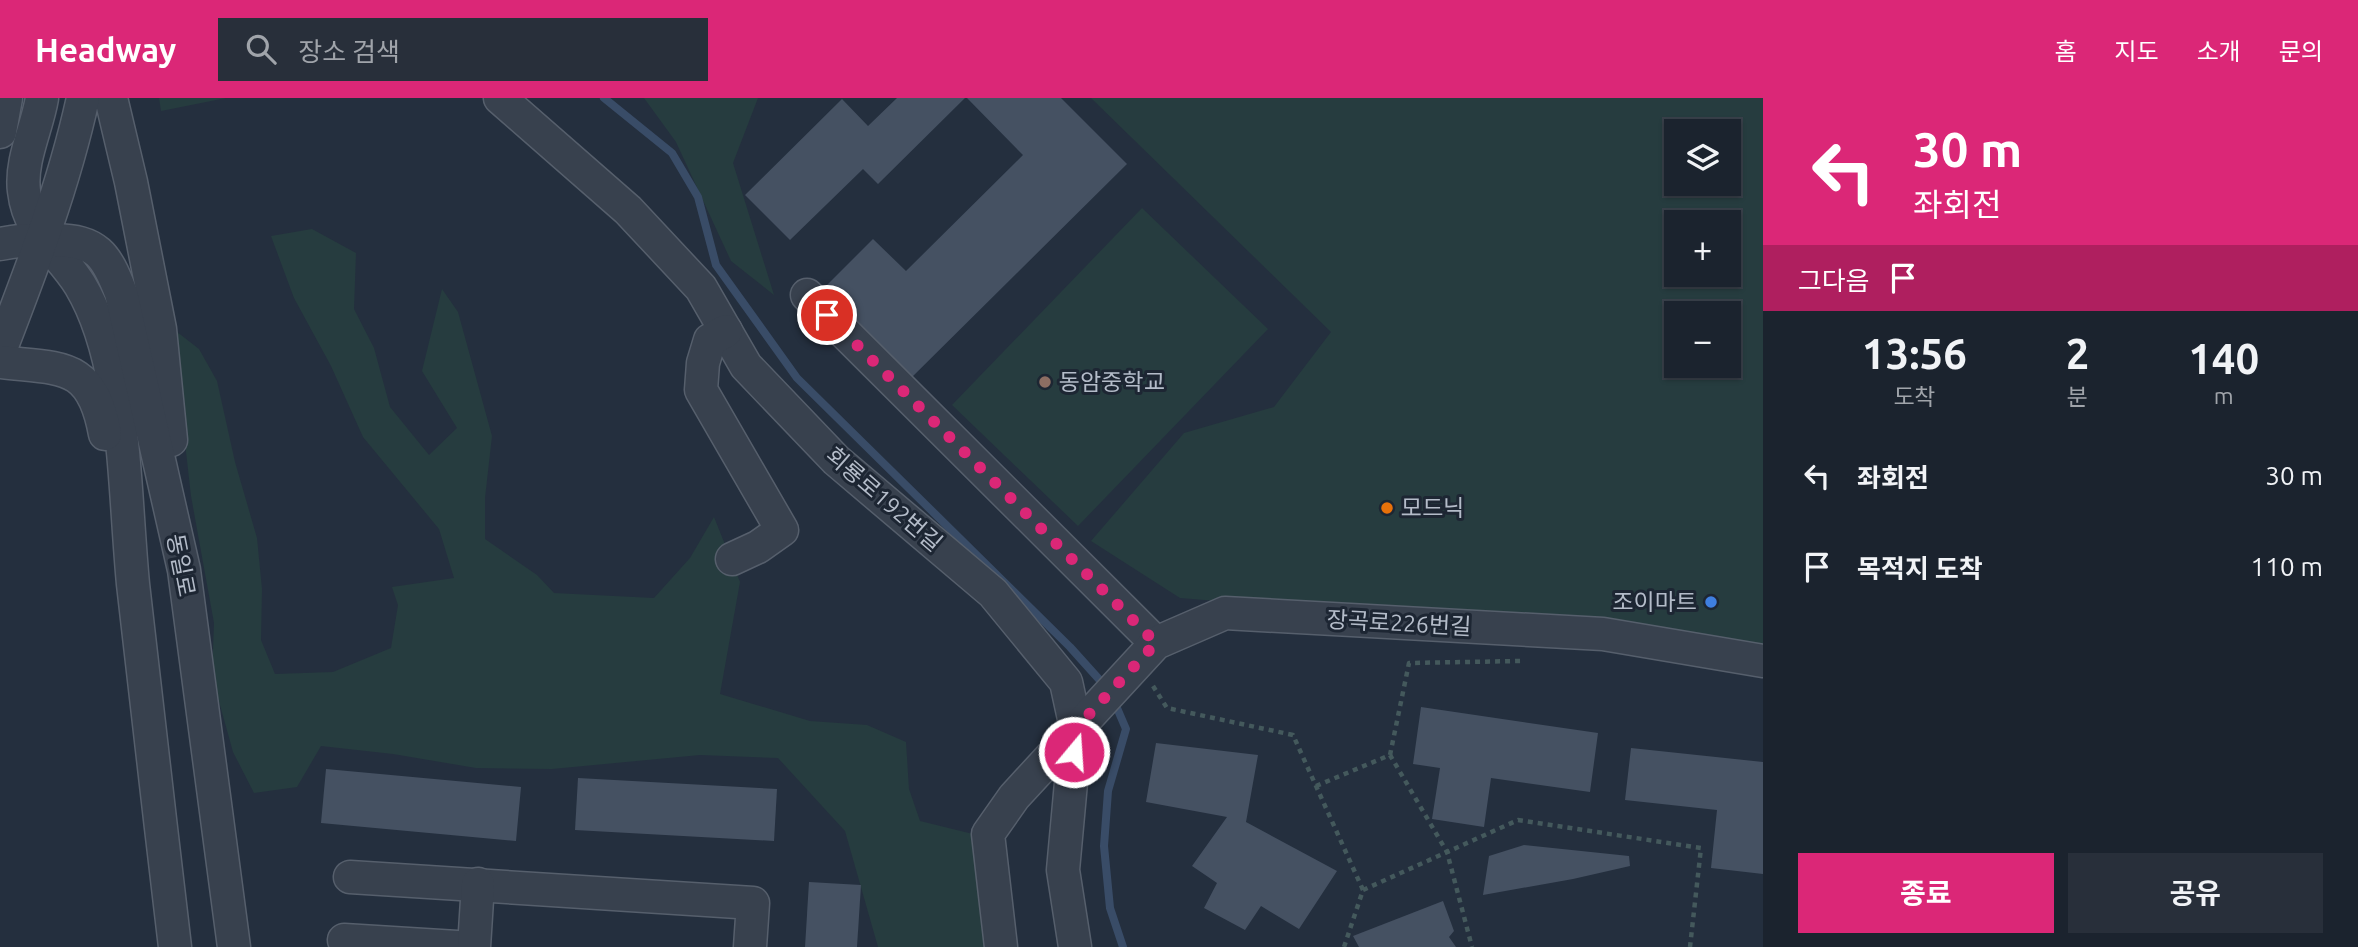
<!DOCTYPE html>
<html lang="ko">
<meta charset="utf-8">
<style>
:root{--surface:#1b232e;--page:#282f3a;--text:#f1f3f6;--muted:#a0a4aa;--line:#39404a;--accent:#db2777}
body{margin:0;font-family:Ubuntu,"Noto Sans KR",sans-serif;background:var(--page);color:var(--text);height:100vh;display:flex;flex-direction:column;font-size:26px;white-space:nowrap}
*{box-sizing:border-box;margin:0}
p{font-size:23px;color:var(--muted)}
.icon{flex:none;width:38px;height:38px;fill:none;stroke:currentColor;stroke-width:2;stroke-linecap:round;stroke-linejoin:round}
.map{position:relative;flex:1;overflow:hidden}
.panel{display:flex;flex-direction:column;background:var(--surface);width:595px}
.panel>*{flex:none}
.top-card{background:#db2777;color:#fff;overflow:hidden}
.tools{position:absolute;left:1664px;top:21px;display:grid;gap:14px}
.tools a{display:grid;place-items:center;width:77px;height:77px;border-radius:0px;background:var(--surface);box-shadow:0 2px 5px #0004,0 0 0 2px var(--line);font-size:35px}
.pin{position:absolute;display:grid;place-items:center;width:60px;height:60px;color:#fff;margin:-30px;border:4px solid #fff;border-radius:50%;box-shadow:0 2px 7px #0007}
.me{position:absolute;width:77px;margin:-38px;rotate:18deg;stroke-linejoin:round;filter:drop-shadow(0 0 5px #0008)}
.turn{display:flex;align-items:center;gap:24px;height:147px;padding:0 35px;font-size:32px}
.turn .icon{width:91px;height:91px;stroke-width:2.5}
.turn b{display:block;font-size:49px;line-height:60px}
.then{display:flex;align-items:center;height:66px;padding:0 35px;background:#0003;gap:14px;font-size:26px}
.eta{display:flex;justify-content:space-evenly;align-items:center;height:119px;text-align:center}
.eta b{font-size:42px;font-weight:700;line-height:49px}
.button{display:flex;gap:14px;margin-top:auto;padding:14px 35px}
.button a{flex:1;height:80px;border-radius:0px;background:var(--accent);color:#fff;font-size:28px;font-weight:700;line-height:80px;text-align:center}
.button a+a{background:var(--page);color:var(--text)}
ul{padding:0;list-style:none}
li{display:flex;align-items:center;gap:21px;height:91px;padding:0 35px}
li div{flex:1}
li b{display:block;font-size:26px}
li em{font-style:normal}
header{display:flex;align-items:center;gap:42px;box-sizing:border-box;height:98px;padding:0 35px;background:var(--accent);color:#fff}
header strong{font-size:33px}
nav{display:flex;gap:38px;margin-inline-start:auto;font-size:24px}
.search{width:490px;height:63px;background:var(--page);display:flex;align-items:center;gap:18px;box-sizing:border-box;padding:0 24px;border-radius:0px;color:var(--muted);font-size:26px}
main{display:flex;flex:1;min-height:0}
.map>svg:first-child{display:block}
.green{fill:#263c3f;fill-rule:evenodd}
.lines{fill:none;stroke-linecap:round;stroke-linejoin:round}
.stream{stroke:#394c67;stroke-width:8}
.building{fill:#455162}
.minor-casing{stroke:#565f6c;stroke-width:35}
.path{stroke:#44595c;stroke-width:4.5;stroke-dasharray:5 5;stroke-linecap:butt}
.minor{stroke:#38414e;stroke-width:32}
.route{stroke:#db2777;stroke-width:12;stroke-dasharray:0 21.6}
.education-dot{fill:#8d6e63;stroke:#1d2633;stroke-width:2.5}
.food-dot{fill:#e8710a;stroke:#1d2633;stroke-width:2.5}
.shop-dot{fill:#3f7fe0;stroke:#1d2633;stroke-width:2.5}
.labels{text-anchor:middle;stroke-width:6;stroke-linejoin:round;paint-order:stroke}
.poi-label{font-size:23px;fill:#b4bcc9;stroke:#1d2633;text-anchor:start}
.street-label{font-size:23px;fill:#b4bcc9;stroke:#1d2633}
</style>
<header>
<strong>Headway</strong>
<div class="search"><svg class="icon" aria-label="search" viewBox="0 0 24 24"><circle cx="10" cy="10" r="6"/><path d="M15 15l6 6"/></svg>장소 검색</div>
<nav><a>홈</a><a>지도</a><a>소개</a><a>문의</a></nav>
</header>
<main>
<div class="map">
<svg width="1763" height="849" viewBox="0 0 1763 849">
<rect width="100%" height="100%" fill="#242f3e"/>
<!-- green -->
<g class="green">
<polygon points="159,0 226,0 161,13"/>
<polygon points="644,0 758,0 733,65 774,197 731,163 676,44"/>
<path d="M 1091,0 L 1763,0 L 1763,547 L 1180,500 L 1091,443 L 1184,335 L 1274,309 L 1331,234 ZM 1676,33 L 1729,33 L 1729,86 L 1676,86 ZM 1676,124 L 1729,124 L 1729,177 L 1676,177 ZM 1676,215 L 1729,215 L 1729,268 L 1676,268 Z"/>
<polygon points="1142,110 1268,231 1078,428 952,307"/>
<polygon points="312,131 356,155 354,211 374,250 390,309 429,357 457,330 422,273 442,191 458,214 492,338 485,400 485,441 537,477 554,495 654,500 690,460 714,419 740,484 720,596 810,623 867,627 906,644 909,691 920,723 977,737 989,849 878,849 845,733 778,660 700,657 552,671 476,670 393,656 321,648 297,689 254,695 233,654 212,578 214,525 191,398 172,230 199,251 217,283 235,364 257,440 262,491 261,542 275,576 333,574 391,550 398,507 392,489 454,480 439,431 363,339 331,268 294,200 271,138"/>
</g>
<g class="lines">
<!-- stream -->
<g class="stream">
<polyline points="604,0 672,55 698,99 716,167 797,280 1070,549 1106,589"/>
<polyline points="1114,603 1126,631 1108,693 1104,748 1110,810 1123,849"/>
</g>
</g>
<!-- building -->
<g class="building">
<polygon points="897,0 965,0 878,86 863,71 790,142 745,97 842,1 868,28"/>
<polygon points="967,0 1061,0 1127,66 908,283 820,194 873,141 906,173 1023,57"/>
<polygon points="1421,609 1598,635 1590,694 1491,680 1484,729 1432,721 1440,670 1413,666"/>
<polygon points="1156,645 1258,657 1246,724 1337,773 1299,831 1261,808 1245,832 1204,810 1217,785 1192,768 1227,719 1146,704"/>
<polygon points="1631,650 1763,664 1763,776 1711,770 1717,712 1625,702"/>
<polygon points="326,671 521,689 516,743 321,725"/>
<polygon points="578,680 777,691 774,743 575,732"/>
<polygon points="1524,747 1629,758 1630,768 1573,781 1483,797 1489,758"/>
<polygon points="809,784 861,787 857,849 805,849"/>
<polygon points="1443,803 1454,833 1449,839 1456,849 1359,849 1353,838"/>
</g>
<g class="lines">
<!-- minor casing -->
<g class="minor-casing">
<g id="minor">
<path d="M 42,0 C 37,30 20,63 24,93 C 29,137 59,153 80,187 C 98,217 109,257 115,292 C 126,356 127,422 133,486 C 146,607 161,728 175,849"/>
<polyline points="111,0 131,84 160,231 171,342"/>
<polyline points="500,0 628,112 701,190 746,268 836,362 993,495 1066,584 1076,630 1063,772 1075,849"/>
<polyline points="0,34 6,0"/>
<path d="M 0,146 C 19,142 35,141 55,142 C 97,143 106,156 121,195 L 184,472 L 234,849"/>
<polyline points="807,197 1156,545"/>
<polyline points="726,233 710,242 703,265 701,292 782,432 758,449 732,461"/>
<path d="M 0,253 C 32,170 64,87 83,0"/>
<path d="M 0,264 C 62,271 92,264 105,336"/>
<polyline points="350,779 753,805 750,849"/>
<polyline points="344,842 457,849"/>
<polyline points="474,849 478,786"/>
<polyline points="1001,849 988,736 1014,699 1156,545 1225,515 1603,536 1763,563"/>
</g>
</g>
<!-- path -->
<g class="path">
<polyline points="1153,588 1167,610 1293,637 1363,792 1344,849"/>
<polyline points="1390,657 1409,565 1521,563"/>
<polyline points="1316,688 1390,657 1447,754 1472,849"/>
<polyline points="1363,792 1518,722 1701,750 1690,849"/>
</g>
<!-- minor -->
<use href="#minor" class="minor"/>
</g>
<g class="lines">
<!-- route -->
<polyline class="route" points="827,217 1156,545 1076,630 1074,654"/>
</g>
<!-- markers -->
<circle class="education-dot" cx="1045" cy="284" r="7"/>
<circle class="food-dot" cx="1387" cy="410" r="7"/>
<circle class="shop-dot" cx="1711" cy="504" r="7"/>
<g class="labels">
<!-- poi labels -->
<g class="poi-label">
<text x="1059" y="292">동암중학교</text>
<text x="1401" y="418">모드닉</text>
<text x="1697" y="512" text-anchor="end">조이마트</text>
</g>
<!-- street labels -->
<g class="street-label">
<text transform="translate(884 401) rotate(41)" y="8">회룡로192번길</text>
<text transform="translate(181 467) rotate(79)" y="8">동일로</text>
<text transform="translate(1399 525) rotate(3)" y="8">장곡로226번길</text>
</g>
</g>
</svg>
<div class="tools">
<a><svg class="icon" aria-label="layers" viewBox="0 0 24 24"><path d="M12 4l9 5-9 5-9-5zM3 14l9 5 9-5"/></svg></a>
<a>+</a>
<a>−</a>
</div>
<div class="pin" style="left:827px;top:217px;background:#d93025"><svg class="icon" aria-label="arrive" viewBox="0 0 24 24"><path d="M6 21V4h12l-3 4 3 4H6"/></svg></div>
<svg class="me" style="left:1074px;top:654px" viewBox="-20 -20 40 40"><circle r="17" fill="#db2777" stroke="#fff" stroke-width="3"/><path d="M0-11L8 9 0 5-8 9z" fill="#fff"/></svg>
</div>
<section class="panel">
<div class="top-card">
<div class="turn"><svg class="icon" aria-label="left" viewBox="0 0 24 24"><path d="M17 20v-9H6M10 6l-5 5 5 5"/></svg><div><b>30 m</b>좌회전</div></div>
<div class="then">그다음<svg class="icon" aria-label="arrive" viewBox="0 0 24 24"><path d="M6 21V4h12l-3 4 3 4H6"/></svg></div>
</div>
<div class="eta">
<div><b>13:56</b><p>도착</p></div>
<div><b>2</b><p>분</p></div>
<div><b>140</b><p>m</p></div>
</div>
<ul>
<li><svg class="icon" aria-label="left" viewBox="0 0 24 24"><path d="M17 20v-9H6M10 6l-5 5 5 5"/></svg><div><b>좌회전</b></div><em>30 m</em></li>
<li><svg class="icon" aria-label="arrive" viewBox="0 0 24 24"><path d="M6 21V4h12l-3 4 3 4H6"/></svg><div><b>목적지 도착</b></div><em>110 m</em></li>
</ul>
<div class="button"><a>종료</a><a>공유</a></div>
</section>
</main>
